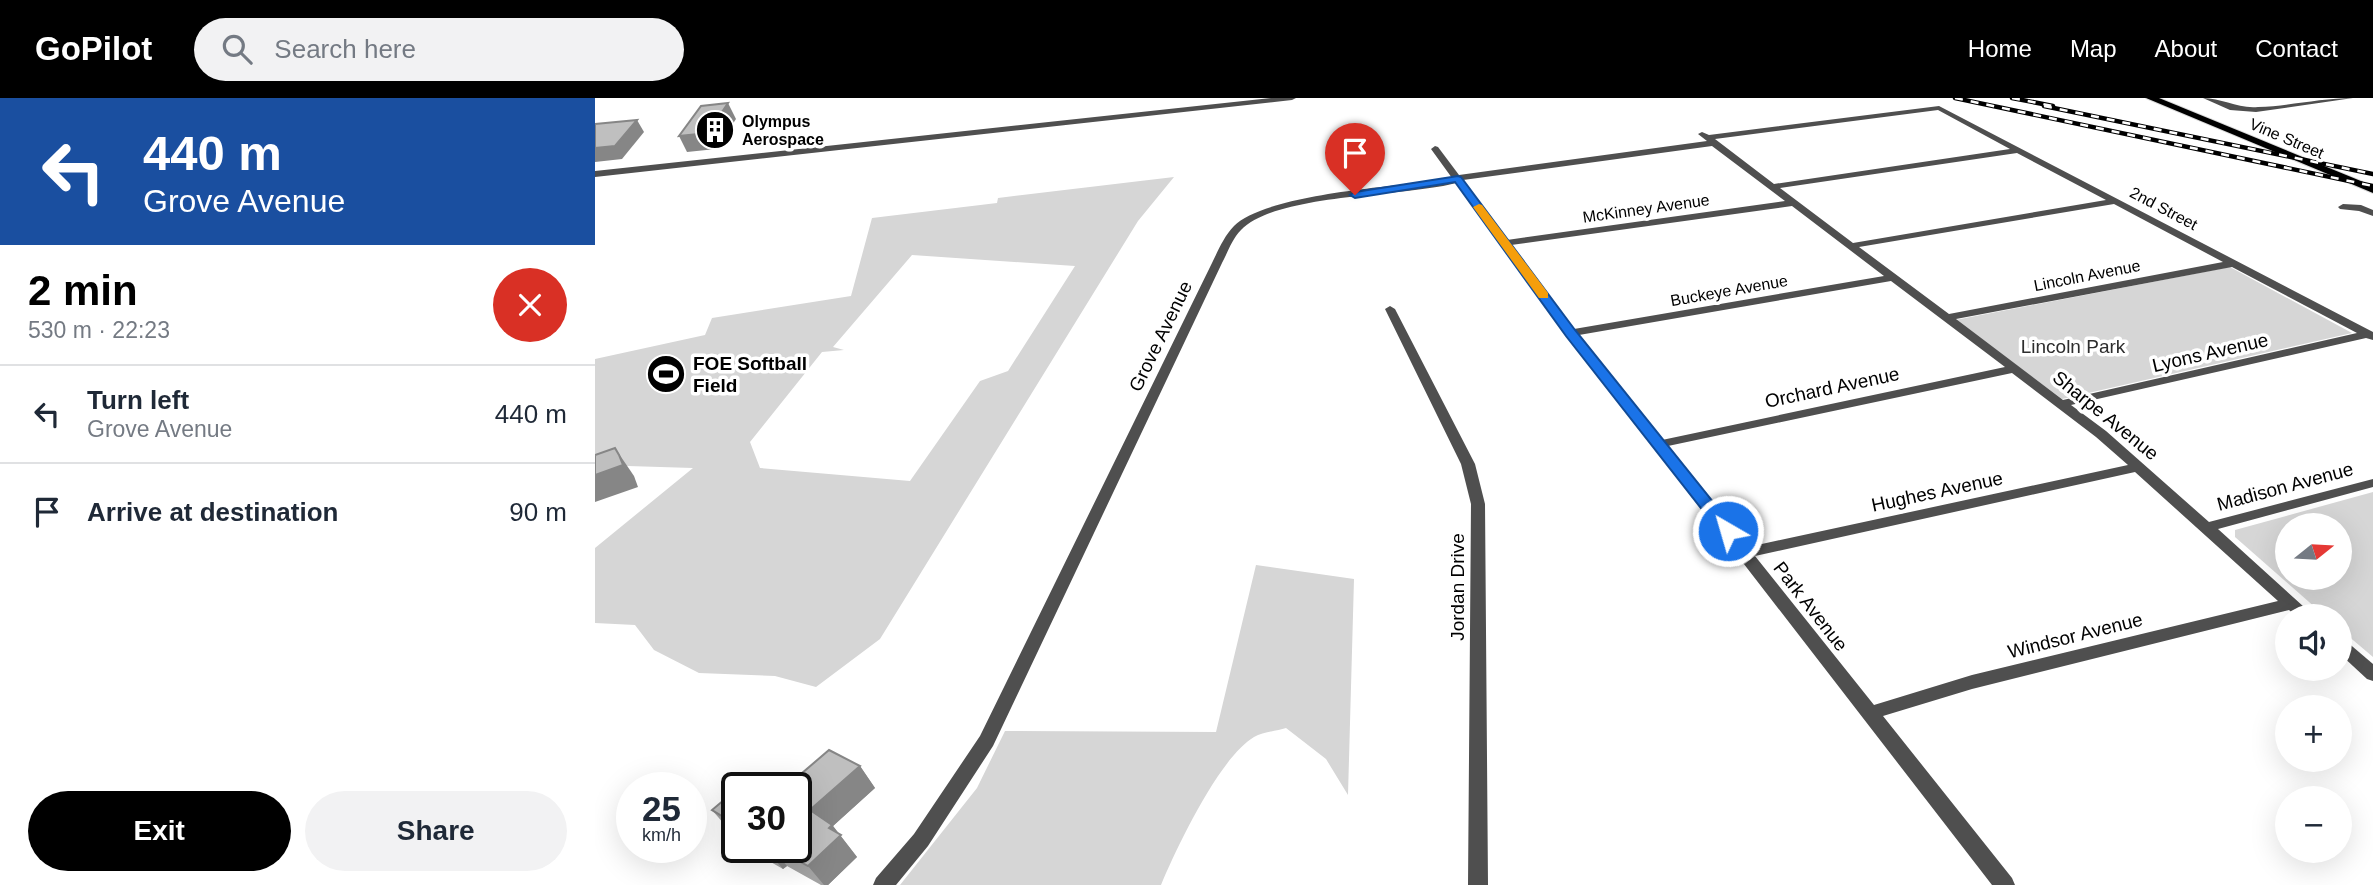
<!DOCTYPE html>
<meta charset="utf-8">
<style>
:root{--surface:#fff;--page:#f2f2f3;--text:#1f2937;--muted:#747a83;--line:#e0e1e3;--accent:#000}
body{margin:0;font-family:Arial,sans-serif;background:var(--page);color:var(--text);height:100vh;display:flex;flex-direction:column;font-size:26px;white-space:nowrap}
*{box-sizing:border-box;margin:0}
p{font-size:23px;color:var(--muted)}
.icon{flex:none;width:38px;height:38px;fill:none;stroke:currentColor;stroke-width:2;stroke-linecap:round;stroke-linejoin:round}
.map{position:relative;flex:1;overflow:hidden}
.drawer{display:flex;flex-direction:column;background:var(--surface);width:595px}
.drawer>*{flex:none}
.banner{background:#1a4fa0;color:#fff;overflow:hidden}
.needle{width:46px;rotate:72deg}
.tools{position:absolute;left:1680px;top:415px;display:grid;gap:14px}
.tools a{display:grid;place-items:center;width:77px;height:77px;border-radius:50%;background:var(--surface);box-shadow:0 7px 28px #0002;font-size:35px}
.speed{position:absolute;left:21px;top:674px;display:flex;gap:14px;font-size:35px;font-weight:700;text-align:center}
.speed>*{display:grid;place-content:center;width:91px;height:91px;border-radius:50%;background:var(--surface);box-shadow:0 7px 28px #0002;line-height:1}
.speed small{font-size:18px;font-weight:400}
.speed .limit{border:4px solid #111;border-radius:10px;background:#fff;color:#111}
.pin{position:absolute;display:grid;place-items:center;width:60px;height:60px;color:#fff;margin:-72px -30px;border-radius:50% 50% 50% 0;rotate:-45deg;box-shadow:0 0 7px #0007}
.pin .icon{rotate:45deg}
.me{position:absolute;width:77px;margin:-38px;rotate:322deg;stroke-linejoin:round;filter:drop-shadow(0 0 5px #0008)}
.turn{display:flex;align-items:center;gap:24px;height:147px;padding:0 28px;font-size:32px}
.turn .icon{width:91px;height:91px;stroke-width:2.5}
.turn b{display:block;font-size:49px;line-height:60px}
.round{display:grid;place-items:center;flex:none;width:74px;height:74px;border-radius:37px;background:var(--page)}
.head{display:flex;align-items:center;justify-content:space-between;height:119px;padding:0 28px}
h1{font-size:42px;font-weight:700;line-height:52px;color:var(--accent)}
.button{display:flex;gap:14px;margin-top:auto;padding:14px 28px}
.button a{flex:1;height:80px;border-radius:42px;background:var(--accent);color:#fff;font-size:28px;font-weight:700;line-height:80px;text-align:center}
.button a+a{background:var(--page);color:var(--text)}
ul{padding:0;list-style:none}
li{display:flex;align-items:center;gap:21px;height:98px;padding:0 28px;border-top:2px solid var(--line)}
li div{flex:1}
li b{display:block;font-size:26px}
li em{font-style:normal}
header{display:flex;align-items:center;gap:42px;box-sizing:border-box;height:98px;padding:0 35px;background:var(--accent);color:#fff}
header strong{font-size:33px}
nav{display:flex;gap:38px;margin-inline-start:auto;font-size:24px}
.search{width:490px;height:63px;background:var(--page);display:flex;align-items:center;gap:18px;box-sizing:border-box;padding:0 24px;border-radius:38px;color:var(--muted);font-size:26px}
main{display:flex;flex:1;min-height:0}
.map>svg:first-child{display:block}
.green{fill:#d6d6d6;fill-rule:evenodd}
.lines{fill:none;stroke-linecap:round;stroke-linejoin:round}
.major-casing{stroke:#dbdbdb;stroke-width:2}
.minor{fill:#4f4f4f;fill-rule:evenodd}
.major{fill:#000;fill-rule:evenodd}
.rail-casing{stroke:#000;stroke-width:4.5}
.rail{stroke:#fff;stroke-width:2.5;stroke-dasharray:8;stroke-linecap:butt}
.wall{fill:#a4a4a4}
.shaded-wall{fill:#868686}
.building{fill:#bfbfbf;stroke:#868686;stroke-width:2}
.route{fill:#1a73e8;stroke:#114b97;stroke-width:2}
.slow{fill:#f59e0b}
.labels{text-anchor:middle;stroke-width:7;stroke-linejoin:round;paint-order:stroke}
.far-poi-label{font-size:16px;font-weight:bold;fill:#000;stroke:#fff;text-anchor:start}
.far-street-label{font-size:16px;fill:#000;stroke:#fff}
.street-label{font-size:19px;fill:#000;stroke:#fff}
.park-label{font-size:19px;fill:#2d2d2d;stroke:#fff}
.poi-label{font-size:19px;font-weight:bold;fill:#000;stroke:#fff;text-anchor:start}
</style>
<header>
<strong>GoPilot</strong>
<div class="search"><svg class="icon" aria-label="search" viewBox="0 0 24 24"><circle cx="10" cy="10" r="6"/><path d="M15 15l6 6"/></svg>Search here</div>
<nav><a>Home</a><a>Map</a><a>About</a><a>Contact</a></nav>
</header>
<main>
<section class="drawer">
<div class="banner">
<div class="turn"><svg class="icon" aria-label="left" viewBox="0 0 24 24"><path d="M17 20v-9H6M10 6l-5 5 5 5"/></svg><div><b>440 m</b>Grove Avenue</div></div>
</div>
<div class="head"><div><h1>2 min</h1><p>530 m · 22:23</p></div><a class="round" style="background:#d93025;color:#fff"><svg class="icon" aria-label="close" viewBox="0 0 24 24"><path d="M6 6l12 12M18 6L6 18"/></svg></a></div>
<ul>
<li><svg class="icon" aria-label="left" viewBox="0 0 24 24"><path d="M17 20v-9H6M10 6l-5 5 5 5"/></svg><div><b>Turn left</b><p>Grove Avenue</p></div><em>440 m</em></li>
<li><svg class="icon" aria-label="arrive" viewBox="0 0 24 24"><path d="M6 21V4h12l-3 4 3 4H6"/></svg><div><b>Arrive at destination</b></div><em>90 m</em></li>
</ul>
<div class="button"><a>Exit</a><a>Share</a></div>
</section>
<div class="map">
<svg width="1778" height="787" viewBox="0 0 1778 787">
<rect width="100%" height="100%" fill="#fff"/>
<!-- green -->
<g class="green">
<path d="M 579,79 L 543,123 L 285,541 L 221,589 L 180,578 L 104,575 L 59,552 L 40,527 L 0,525 L 0,450 L 98,370 L 0,367 L 0,261 L 110,237 L 117,220 L 256,198 L 277,120 L 402,105 L 403,100 ZM 317,157 L 480,168 L 413,273 L 385,283 L 315,383 L 165,370 L 155,344 L 227,254 L 249,252 L 238,249 Z"/>
<polygon points="1635,169 1757,235 1467,301 1360,222"/>
<path d="M 1778,394 L 1778,559 L 1745,531 L 1745,518 L 1730,518 L 1640,439 L 1640,432 ZM 1692,427 L 1745,427 L 1745,480 L 1692,480 Z"/>
<path d="M 661,467 L 759,481 L 753,697 L 731,661 L 691,630 C 682,633 668,634 659,639 C 624,660 582,749 566,787 L 305,787 L 382,690 L 410,633 L 621,634 Z"/>
</g>
<g class="lines">
<!-- major casing -->
<g class="major-casing">
<polygon id="major" points="1551,0 1564,0 1778,88 1778,95"/>
</g>
<!-- minor -->
<g class="minor">
<polygon points="676,0 701,0 697,2 0,79 0,73"/>
<path d="M 1608,0 C 1627,0 1643,11 1663,9 C 1695,8 1726,0 1758,0 L 1661,14 L 1635,12 Z"/>
<path d="M 1344,8 L 1778,234 L 1778,242 L 1771,240 L 1476,307 L 1511,333 L 1614,424 L 1778,381 L 1778,389 L 1623,431 L 1719,518 L 1701,518 L 1694,512 L 1377,591 L 1288,618 L 1417,780 L 1420,787 L 1397,787 L 972,237 L 861,85 C 810,99 682,95 646,132 C 637,141 633,154 627,165 L 398,648 L 333,748 L 301,787 L 278,787 L 281,780 L 319,736 L 385,638 L 617,165 C 623,153 629,138 639,128 C 670,96 808,87 855,82 L 857,80 L 836,51 L 840,48 L 843,49 L 864,77 L 1112,43 L 1103,36 L 1107,34 L 1114,37 ZM 1343,12 L 1415,51 L 1179,86 L 1120,41 ZM 1117,48 L 1190,103 L 912,142 L 868,82 ZM 1422,55 L 1511,102 L 1258,145 L 1185,90 ZM 1519,106 L 1628,164 L 1354,216 L 1264,149 ZM 1197,108 L 1289,178 L 979,231 L 916,147 ZM 1637,169 L 1762,235 L 1468,302 L 1361,221 ZM 1296,183 L 1410,269 L 1067,342 L 984,237 ZM 1417,275 L 1501,339 L 1533,367 L 1153,449 L 1073,348 ZM 1540,374 L 1683,503 L 1377,577 L 1279,607 L 1160,458 Z"/>
<polygon points="1748,106 1766,107 1778,112 1778,118 1764,113 1745,111 1743,109"/>
<polygon points="795,208 800,211 880,366 890,406 893,787 873,787 876,406 866,366 790,211"/>
<polygon points="1745,541 1751,543 1778,566 1778,583 1772,581 1745,556"/>
</g>
<!-- major -->
<use href="#major" class="major"/>
<!-- rail casing -->
<g class="rail-casing">
<g id="rail">
<polyline points="1360,0 1778,88"/>
<polyline points="1417,0 1458,8"/>
<polyline points="1449,8 1778,76"/>
</g>
</g>
<!-- rail -->
<use href="#rail" class="rail"/>
</g>
<!-- wall -->
<g class="wall">
<polygon points="265,668 280,690 238,728 262,759 233,787 226,787 192,768 188,771 174,763 161,749 201,749 193,687"/>
<polygon points="142,691 142,737 136,734 117,712"/>
</g>
<!-- shaded-wall -->
<g class="shaded-wall">
<polygon points="133,5 141,21 121,51 92,54 84,38"/>
<polygon points="42,22 49,34 27,61 0,64 0,50"/>
<polygon points="20,350 39,378 43,389 0,404 0,377"/>
<polygon points="265,668 280,690 238,728 262,759 233,787 229,787 213,768 215,712"/>
<polygon points="170,749 176,749 192,768 188,771 170,750"/>
</g>
<!-- building -->
<g class="building">
<polygon points="133,5 113,35 84,38 106,8"/>
<polygon points="42,22 20,48 0,50 0,26"/>
<polygon points="20,350 24,357 28,367 0,377 0,357"/>
<polygon points="234,652 265,668 215,712 237,727 234,730 246,737 213,768 179,749 201,749 201,690 177,690 188,685 193,687"/>
<polygon points="153,682 167,690 144,690"/>
<polygon points="142,691 142,727 117,712"/>
</g>
<!-- route -->
<polygon class="route" points="863,78 866,79 980,232 1139,430 1141,433 1139,437 1127,437 971,238 860,84 760,100 755,97 760,94"/>
<!-- slow -->
<polygon class="slow" points="884,106 887,107 953,195 953,200 944,200 878,109"/>
<!-- icons -->
<defs>
<g id="building-disc" transform="scale(2.0125)"><circle r="9.5" fill="#000" stroke="#fff"/><path d="M-4-6H4V6H1V3H-1V6H-4ZM-2.5-4.3h1.7v1.8h-1.7ZM.8-4.3h1.7v1.8H.8ZM-2.5-1h1.7V.8h-1.7ZM.8-1h1.7V.8H.8Z" fill="#fff"/></g>
<g id="stadium-disc" transform="scale(2.0125)"><circle r="9.5" fill="#000" stroke="#fff"/><path d="M0-5a6.5 5 0 1 0 0 10a6.5 5 0 1 0 0-10ZM-3.5-1.8h7v3.6h-7Z" fill="#fff"/></g>
</defs>
<g fill-rule="evenodd">
<use href="#building-disc" x="120" y="32"/>
<use href="#stadium-disc" x="71" y="276"/>
</g>
<g class="labels">
<!-- far-poi labels -->
<g class="far-poi-label">
<text x="147" y="29">Olympus<tspan x="147" dy="18">Aerospace</tspan></text>
</g>
<!-- far-street labels -->
<g class="far-street-label">
<text transform="translate(1692 40) rotate(23)" y="6">Vine Street</text>
<text transform="translate(1051 110) rotate(-8)" y="6">McKinney Avenue</text>
<text transform="translate(1569 110) rotate(28)" y="6">2nd Street</text>
<text transform="translate(1492 177) rotate(-11)" y="6">Lincoln Avenue</text>
<text transform="translate(1134 192) rotate(-10)" y="6">Buckeye Avenue</text>
</g>
<!-- street labels -->
<g class="street-label">
<text transform="translate(565 238) rotate(-64)" y="7">Grove Avenue</text>
<text transform="translate(1615 254) rotate(-13)" y="7">Lyons Avenue</text>
<text transform="translate(1237 289) rotate(-12)" y="7">Orchard Avenue</text>
<text transform="translate(1511 317) rotate(39)" y="7">Sharpe Avenue</text>
<text transform="translate(1690 388) rotate(-15)" y="7">Madison Avenue</text>
<text transform="translate(1342 393) rotate(-12)" y="7">Hughes Avenue</text>
<text transform="translate(862 489) rotate(-90)" y="7">Jordan Drive</text>
<text transform="translate(1216 508) rotate(52)" y="7">Park Avenue</text>
<text transform="translate(1480 537) rotate(-14)" y="7">Windsor Avenue</text>
</g>
<!-- park labels -->
<g class="park-label">
<text x="1478" y="255">Lincoln Park</text>
</g>
<!-- poi labels -->
<g class="poi-label">
<text x="98" y="272">FOE Softball<tspan x="98" dy="22">Field</tspan></text>
</g>
</g>
</svg>
<div class="tools">
<a><svg class="needle" viewBox="-14 -14 28 28"><path d="M0-13l5 13h-10z" fill="#e53935"/><path d="M0 13l5-13h-10z" fill="#747a83"/></svg></a>
<a><svg class="icon" aria-label="sound" viewBox="0 0 24 24"><path d="M4 9h4l5-4v14l-5-4H4zM17 9q2 3 0 6"/></svg></a>
<a>+</a>
<a>−</a>
</div>
<div class="speed"><div>25<small>km/h</small></div><div class="limit">30</div></div>
<div class="pin" style="left:760px;top:97px;background:#d93025"><svg class="icon" aria-label="arrive" viewBox="0 0 24 24"><path d="M6 21V4h12l-3 4 3 4H6"/></svg></div>
<svg class="me" style="left:1133px;top:433px" viewBox="-20 -20 40 40"><circle r="17" fill="#1a73e8" stroke="#fff" stroke-width="3"/><path d="M0-11L8 9 0 5-8 9z" fill="#fff"/></svg>
</div>
</main>
